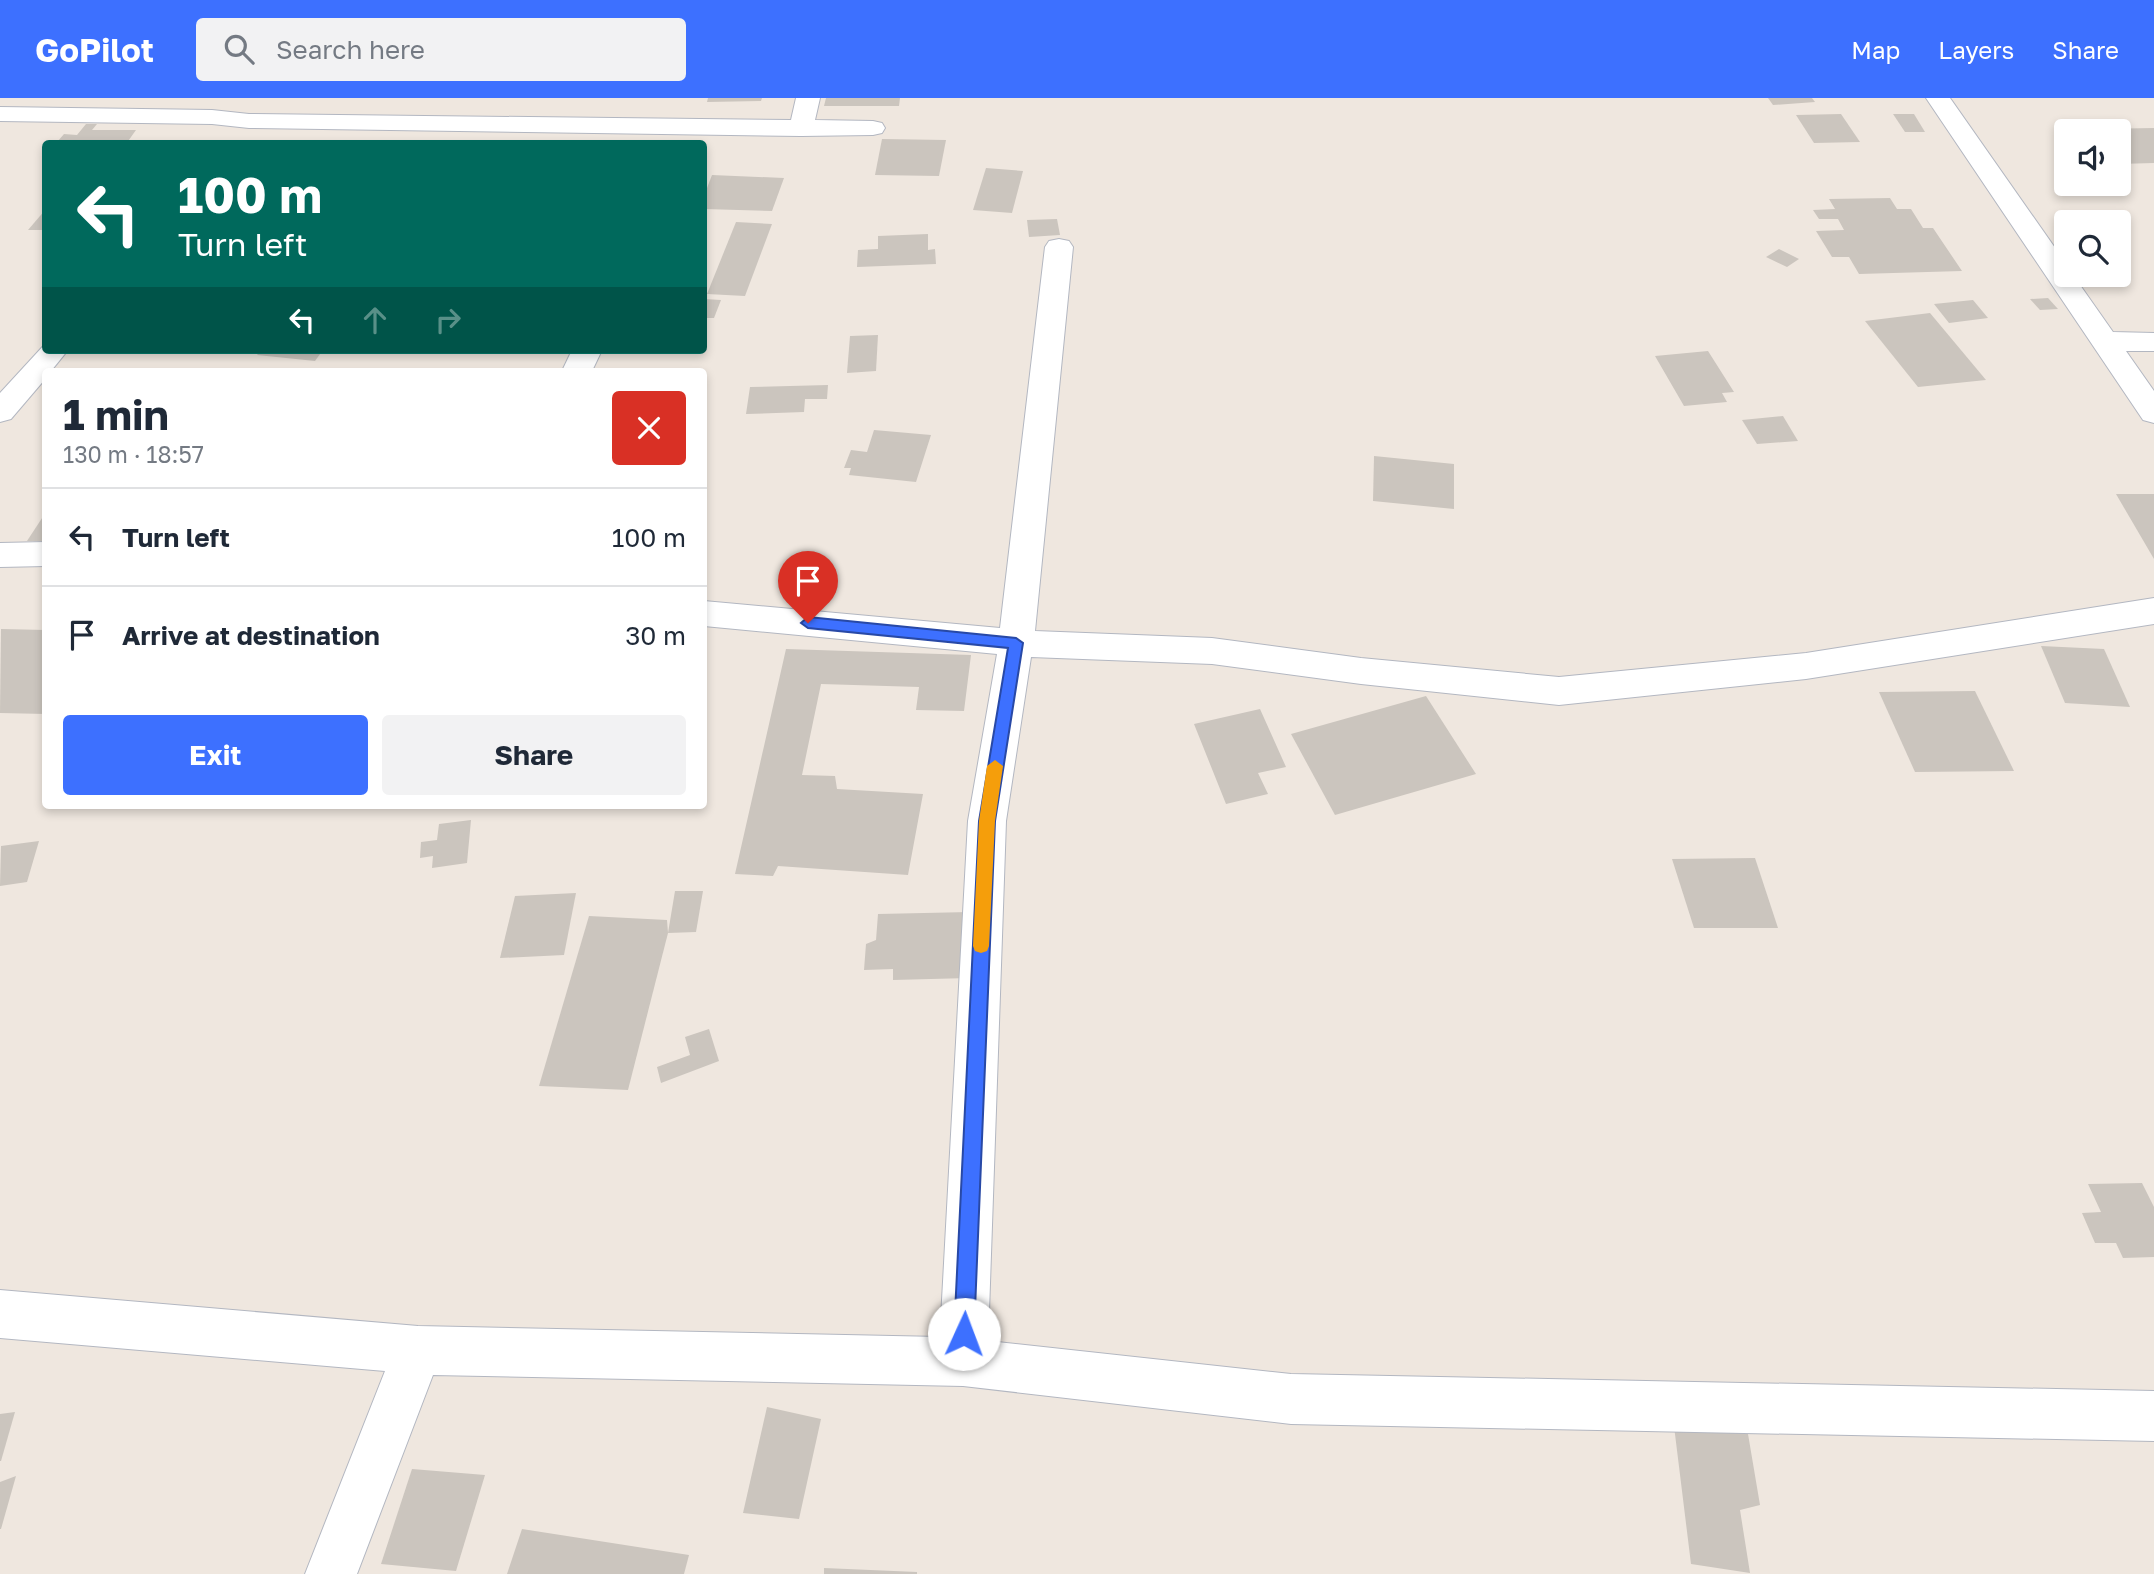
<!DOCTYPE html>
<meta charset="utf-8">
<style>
:root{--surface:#fff;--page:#f2f2f3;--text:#1f2937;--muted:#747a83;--line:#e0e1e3;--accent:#3d70ff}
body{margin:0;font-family:"Golos Text",sans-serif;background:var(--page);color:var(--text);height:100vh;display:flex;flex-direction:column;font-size:26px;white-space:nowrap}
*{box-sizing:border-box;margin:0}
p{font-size:23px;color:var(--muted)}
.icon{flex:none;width:38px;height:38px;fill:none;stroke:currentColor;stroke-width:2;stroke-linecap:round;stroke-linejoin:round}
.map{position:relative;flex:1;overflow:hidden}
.drawer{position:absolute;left:42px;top:270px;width:665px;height:441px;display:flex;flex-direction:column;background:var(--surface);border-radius:7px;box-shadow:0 4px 10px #0003}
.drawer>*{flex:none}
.guide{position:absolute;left:42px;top:42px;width:665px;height:214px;border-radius:7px;box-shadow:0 4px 10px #0003;background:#00695c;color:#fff;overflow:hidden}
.controls{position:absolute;left:2054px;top:21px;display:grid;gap:14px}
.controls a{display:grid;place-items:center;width:77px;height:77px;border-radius:7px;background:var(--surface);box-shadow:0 4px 10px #0003;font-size:35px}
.pin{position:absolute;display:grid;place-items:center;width:60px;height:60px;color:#fff;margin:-72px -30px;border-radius:50% 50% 50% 0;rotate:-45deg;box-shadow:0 0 7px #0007}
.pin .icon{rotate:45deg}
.me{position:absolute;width:77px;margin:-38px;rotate:2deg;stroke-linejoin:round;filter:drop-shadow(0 0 5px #0008)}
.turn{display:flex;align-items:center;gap:24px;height:147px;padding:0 21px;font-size:32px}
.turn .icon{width:91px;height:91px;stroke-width:2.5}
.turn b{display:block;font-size:49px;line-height:60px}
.lanes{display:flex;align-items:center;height:66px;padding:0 21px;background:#0003;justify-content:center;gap:35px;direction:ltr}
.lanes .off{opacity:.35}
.round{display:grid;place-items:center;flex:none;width:74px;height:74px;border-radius:7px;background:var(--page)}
.summary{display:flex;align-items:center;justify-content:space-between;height:119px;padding:0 21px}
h1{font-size:42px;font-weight:700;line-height:52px}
.primary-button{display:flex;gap:14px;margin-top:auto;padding:14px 21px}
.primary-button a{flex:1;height:80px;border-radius:7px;background:var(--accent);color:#fff;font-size:28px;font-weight:700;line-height:80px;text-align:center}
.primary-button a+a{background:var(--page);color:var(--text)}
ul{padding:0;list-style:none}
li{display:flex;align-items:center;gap:21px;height:98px;padding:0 21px;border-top:2px solid var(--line)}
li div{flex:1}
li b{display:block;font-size:26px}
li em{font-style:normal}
header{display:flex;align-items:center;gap:42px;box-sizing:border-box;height:98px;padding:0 35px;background:var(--accent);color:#fff}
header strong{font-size:33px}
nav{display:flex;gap:38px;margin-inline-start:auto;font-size:24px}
.search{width:490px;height:63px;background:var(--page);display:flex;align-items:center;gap:18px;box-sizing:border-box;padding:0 24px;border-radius:7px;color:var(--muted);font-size:26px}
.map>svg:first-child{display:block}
.building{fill:#cbc5be}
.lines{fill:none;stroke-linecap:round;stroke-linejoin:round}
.minor-casing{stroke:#b3b7c1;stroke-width:2}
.minor{fill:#fff;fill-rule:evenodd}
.route{fill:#3d70ff;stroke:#2849a6;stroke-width:2}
.slow{fill:#f59e0b}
</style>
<header>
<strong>GoPilot</strong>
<div class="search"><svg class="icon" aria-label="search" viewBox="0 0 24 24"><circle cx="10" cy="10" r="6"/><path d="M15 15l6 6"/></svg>Search here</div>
<nav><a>Map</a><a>Layers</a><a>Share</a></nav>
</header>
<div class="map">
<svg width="2154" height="1476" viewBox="0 0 2154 1476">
<rect width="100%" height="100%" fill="#efe7df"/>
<!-- building -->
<g class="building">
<polygon points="708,0 762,0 761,3 707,4"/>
<polygon points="826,0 900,0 899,8 824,8"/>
<polygon points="1768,0 1812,0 1815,4 1773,7"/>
<polygon points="1841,16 1860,44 1814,45 1796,17"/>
<polygon points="1893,16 1914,16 1925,34 1905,34"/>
<polygon points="86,26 97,26 92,32 136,32 126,46 58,43 64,36 77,37"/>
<polygon points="2154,30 2154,65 2119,66 2119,33 2097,33 2097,31"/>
<polygon points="882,41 946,42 939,78 875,77"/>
<polygon points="986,70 1023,73 1012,115 973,112"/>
<polygon points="712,77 784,80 772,113 704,111 704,98"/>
<polygon points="1890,100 1897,111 1911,111 1923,130 1933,130 1962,173 1859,176 1849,159 1832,159 1816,133 1844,132 1838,121 1819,121 1813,112 1835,111 1829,101"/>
<polygon points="46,111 46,132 28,132"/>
<polygon points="1057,121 1060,137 1029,139 1027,122"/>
<polygon points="736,124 772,126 745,198 707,196"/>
<polygon points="928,136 928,152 935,151 936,166 857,169 858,152 878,151 878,138"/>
<polygon points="1779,151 1799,161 1787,169 1766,159"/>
<polygon points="2048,200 2058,211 2040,212 2030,201"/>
<polygon points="704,201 721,202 714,220 704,220"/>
<polygon points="1973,202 1988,220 1949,225 1934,206"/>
<polygon points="1930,215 1986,282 1918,289 1865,223"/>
<polygon points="878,237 876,273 847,275 850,238"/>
<polygon points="261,252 323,252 315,263 257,257"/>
<polygon points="1708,253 1734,294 1722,295 1727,304 1684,308 1655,258"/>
<polygon points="828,287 827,301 805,301 804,314 746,316 750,289"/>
<polygon points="1783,318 1798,343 1757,346 1742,322"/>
<polygon points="874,332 931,337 916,384 849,377 851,370 844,370 851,352 867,354"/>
<polygon points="1374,358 1454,366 1454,411 1373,403"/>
<polygon points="2116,396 2154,396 2154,461"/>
<polygon points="46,414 46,443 27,443"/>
<polygon points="1,531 46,532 46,616 0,615"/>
<polygon points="2041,548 2104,551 2130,609 2065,605"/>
<polygon points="786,551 971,557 964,613 916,612 919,589 821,586 802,677 835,678 837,691 923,696 908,777 778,768 773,778 735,776"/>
<polygon points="1975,593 2014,673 1915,674 1879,594"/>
<polygon points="1426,598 1476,676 1335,717 1291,636"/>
<polygon points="1260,611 1286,669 1258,675 1268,696 1226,706 1194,626"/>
<polygon points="471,722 467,765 432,770 433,758 420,760 421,744 437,742 439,726"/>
<polygon points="39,743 27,784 0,788 1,748"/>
<polygon points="1755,760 1778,830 1694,830 1672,761"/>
<polygon points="675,793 703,793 696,834 668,835"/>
<polygon points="576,795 564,857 500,860 515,798"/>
<polygon points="970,814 969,880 893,882 893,871 864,872 866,846 876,842 878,816"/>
<polygon points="589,818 667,822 668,835 628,992 539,988"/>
<polygon points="709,931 719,963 661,985 657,969 690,957 685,939"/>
<polygon points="2142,1085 2154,1109 2154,1159 2123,1160 2116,1145 2095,1145 2082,1115 2101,1114 2088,1086"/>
<polygon points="767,1309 821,1321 799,1421 743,1415"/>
<polygon points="15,1314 1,1363 0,1363 0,1316"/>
<polygon points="1674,1328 1748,1336 1760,1407 1740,1412 1750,1475 1691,1466"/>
<polygon points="412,1371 485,1377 456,1473 381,1466"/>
<polygon points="16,1378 1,1431 0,1431 0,1384"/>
<polygon points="522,1431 689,1457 684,1476 507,1476"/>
<polygon points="824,1470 917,1474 917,1476 824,1476"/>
</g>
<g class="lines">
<!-- minor casing -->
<g class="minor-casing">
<g id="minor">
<polygon points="796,0 820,0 815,22 873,23 882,25 885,30 882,35 873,37 801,38 249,30 212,26 0,23 0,9 212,12 249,16 791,22"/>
<polygon points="1926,0 1950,0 2067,167 2067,177 2073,177 2113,234 2154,235 2154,253 2126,253 2154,293 2154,325 2143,322"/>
<polygon points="1059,141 1069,143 1073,149 1035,533 1212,540 1361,560 1559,579 1806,555 2154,500 2154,526 1806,581 1559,607 1361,586 1212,566 1031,559 1006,723 988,1243 1291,1276 2154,1293 2154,1343 1291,1326 963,1288 433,1277 357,1476 305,1476 385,1273 0,1240 0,1192 418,1228 940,1239 968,723 997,556 704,528 704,503 1000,530 1045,149 1049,143"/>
<polygon points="46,245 46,252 68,252 51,273 46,273 46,280 11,321 0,324 0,295"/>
<polygon points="572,252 602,252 592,273 562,273"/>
<polygon points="46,444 46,468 0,469 0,445"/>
</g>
</g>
<!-- minor -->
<use href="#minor" class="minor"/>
</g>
<!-- route -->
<polygon class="route" points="808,519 1016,540 1023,545 995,723 974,1236 971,1243 964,1246 957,1243 954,1236 979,723 1008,550 808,530 801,525"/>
<!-- slow -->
<polygon class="slow" points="995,662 1003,668 995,723 989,848 987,853 981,855 975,853 973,848 979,723 987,668"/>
</svg>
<div class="controls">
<a><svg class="icon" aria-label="sound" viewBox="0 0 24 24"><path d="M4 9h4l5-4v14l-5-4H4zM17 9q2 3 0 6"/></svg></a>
<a><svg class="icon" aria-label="search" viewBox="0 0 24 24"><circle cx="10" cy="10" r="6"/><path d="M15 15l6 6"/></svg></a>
</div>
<div class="pin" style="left:808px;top:525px;background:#d93025"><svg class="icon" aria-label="arrive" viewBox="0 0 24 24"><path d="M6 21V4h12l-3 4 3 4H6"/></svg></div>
<svg class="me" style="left:964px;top:1236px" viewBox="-20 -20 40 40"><circle r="19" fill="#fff"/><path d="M0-13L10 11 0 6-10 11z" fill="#3d70ff"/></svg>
<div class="guide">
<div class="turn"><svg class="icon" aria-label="left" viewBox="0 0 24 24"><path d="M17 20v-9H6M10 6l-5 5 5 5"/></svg><div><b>100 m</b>Turn left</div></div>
<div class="lanes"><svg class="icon" aria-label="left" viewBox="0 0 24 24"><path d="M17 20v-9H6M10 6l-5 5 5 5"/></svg><svg class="icon off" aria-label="ahead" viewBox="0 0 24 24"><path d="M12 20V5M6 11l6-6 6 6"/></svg><svg class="icon off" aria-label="right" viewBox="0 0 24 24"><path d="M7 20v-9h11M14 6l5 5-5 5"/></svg></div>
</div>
<section class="drawer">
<div class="summary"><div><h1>1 min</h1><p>130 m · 18:57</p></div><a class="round" style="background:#d93025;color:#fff"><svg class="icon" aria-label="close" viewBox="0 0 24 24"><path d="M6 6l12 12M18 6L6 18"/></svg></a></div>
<ul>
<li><svg class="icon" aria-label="left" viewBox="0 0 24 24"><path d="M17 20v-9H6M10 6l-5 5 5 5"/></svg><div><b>Turn left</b></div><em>100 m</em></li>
<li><svg class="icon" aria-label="arrive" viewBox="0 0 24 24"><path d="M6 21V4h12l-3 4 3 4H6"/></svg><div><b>Arrive at destination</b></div><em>30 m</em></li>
</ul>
<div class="primary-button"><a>Exit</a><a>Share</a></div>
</section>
</div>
